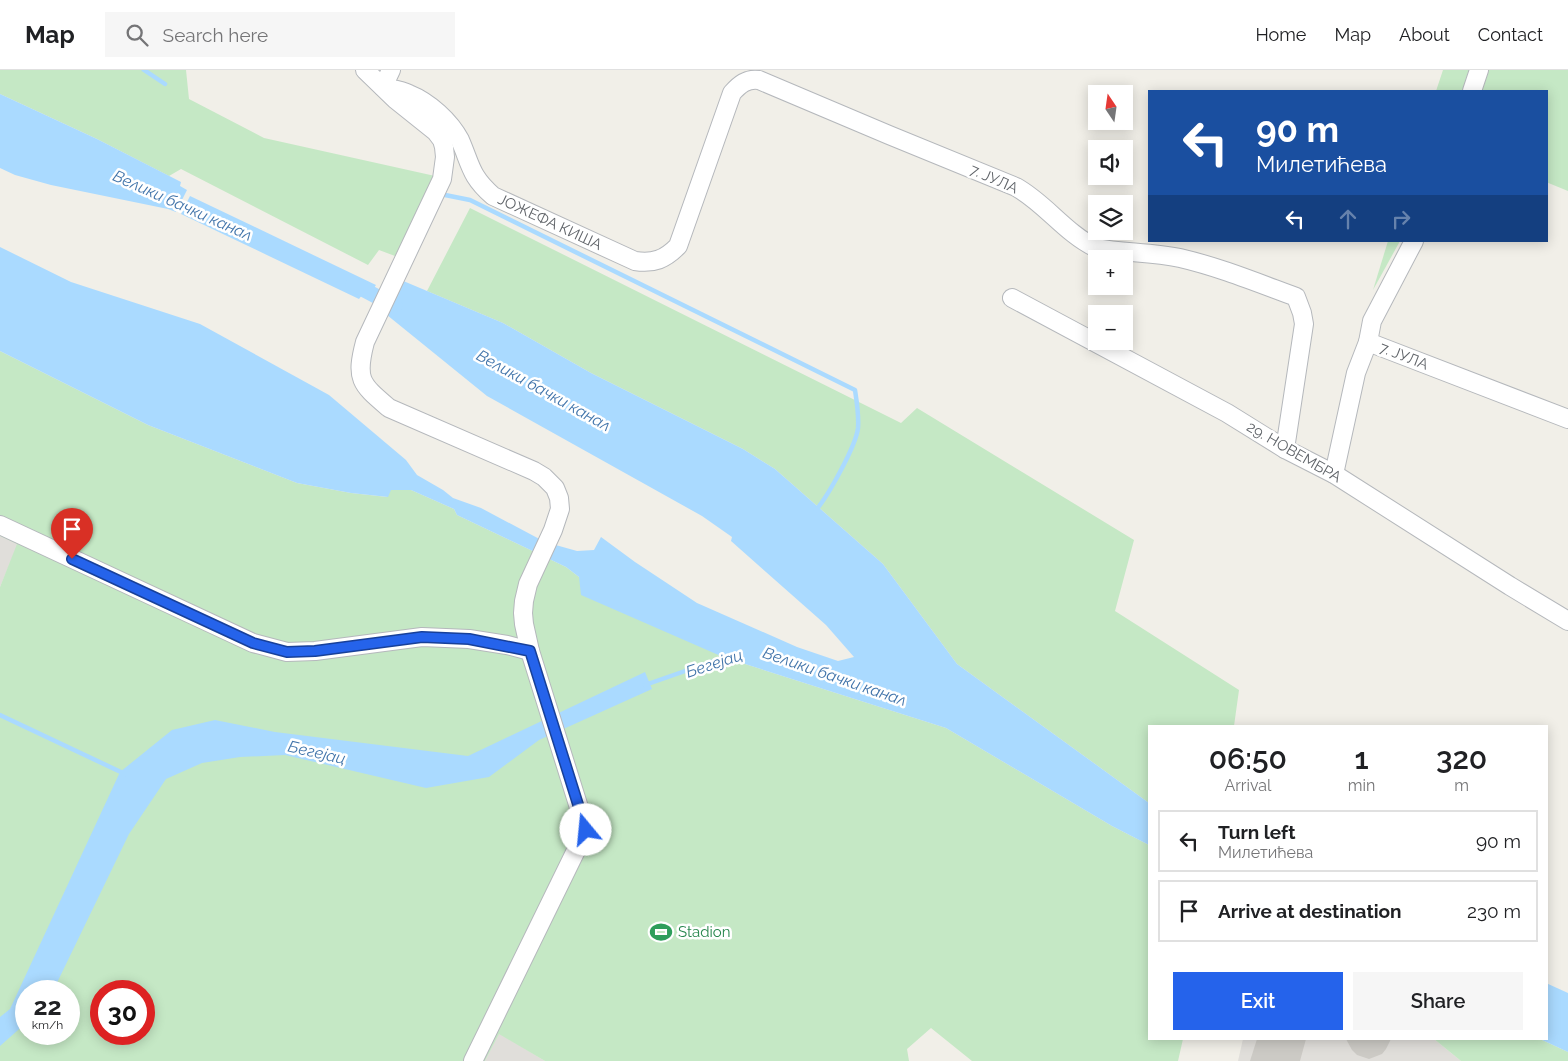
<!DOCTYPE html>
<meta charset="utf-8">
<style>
:root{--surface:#fff;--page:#f6f6f6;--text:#202124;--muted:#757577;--line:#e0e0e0;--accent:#2563eb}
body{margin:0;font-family:Raleway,sans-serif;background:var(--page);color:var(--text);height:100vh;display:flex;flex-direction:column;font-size:19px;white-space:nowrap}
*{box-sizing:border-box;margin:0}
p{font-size:16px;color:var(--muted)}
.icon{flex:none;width:28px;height:28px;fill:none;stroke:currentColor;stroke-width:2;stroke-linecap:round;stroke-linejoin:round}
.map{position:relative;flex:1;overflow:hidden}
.sheet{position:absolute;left:1148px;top:655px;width:400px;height:315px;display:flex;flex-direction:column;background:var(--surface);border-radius:0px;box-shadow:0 2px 12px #0003}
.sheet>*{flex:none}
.banner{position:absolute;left:1148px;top:20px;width:400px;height:152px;border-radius:0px;box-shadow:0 2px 12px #0003;background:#1a4fa0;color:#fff;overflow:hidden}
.needle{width:32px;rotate:347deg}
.tools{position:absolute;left:1088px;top:15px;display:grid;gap:10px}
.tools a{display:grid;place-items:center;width:45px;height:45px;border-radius:0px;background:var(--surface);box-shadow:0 2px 12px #0003;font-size:25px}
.speed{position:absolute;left:15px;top:910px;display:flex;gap:10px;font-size:25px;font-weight:700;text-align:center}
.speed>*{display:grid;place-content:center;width:65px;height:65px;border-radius:50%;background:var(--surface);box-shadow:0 2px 12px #0003;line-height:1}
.speed small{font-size:12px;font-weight:400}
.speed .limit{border:8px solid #d22;background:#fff;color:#111}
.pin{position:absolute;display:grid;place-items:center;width:42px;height:42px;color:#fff;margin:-51px -21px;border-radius:50% 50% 50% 0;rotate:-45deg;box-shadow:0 0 5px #0007}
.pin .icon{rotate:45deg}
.me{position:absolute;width:55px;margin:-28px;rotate:343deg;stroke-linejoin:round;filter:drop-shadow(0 0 4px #0008)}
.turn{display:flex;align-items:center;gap:18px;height:105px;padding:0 25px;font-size:22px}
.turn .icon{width:65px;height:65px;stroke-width:2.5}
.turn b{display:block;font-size:35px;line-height:42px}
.lanes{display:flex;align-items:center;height:48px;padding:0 25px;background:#0003;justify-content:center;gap:25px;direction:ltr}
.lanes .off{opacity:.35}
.eta{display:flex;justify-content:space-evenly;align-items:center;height:85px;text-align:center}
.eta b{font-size:30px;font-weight:600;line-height:35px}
.primary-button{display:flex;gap:10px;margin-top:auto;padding:10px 25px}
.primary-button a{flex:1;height:58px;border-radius:0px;background:var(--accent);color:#fff;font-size:20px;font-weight:600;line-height:58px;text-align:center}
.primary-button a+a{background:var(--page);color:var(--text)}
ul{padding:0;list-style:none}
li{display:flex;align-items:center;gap:15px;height:62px;margin:0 10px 8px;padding:0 15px;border:2px solid var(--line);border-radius:0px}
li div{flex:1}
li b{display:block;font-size:19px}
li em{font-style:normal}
header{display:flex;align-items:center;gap:30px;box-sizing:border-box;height:70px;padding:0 25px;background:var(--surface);border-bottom:1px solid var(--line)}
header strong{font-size:24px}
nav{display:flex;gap:28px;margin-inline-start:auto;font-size:18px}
.search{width:350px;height:45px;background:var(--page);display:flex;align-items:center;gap:12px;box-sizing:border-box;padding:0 18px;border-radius:0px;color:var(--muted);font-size:19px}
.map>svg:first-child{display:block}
.industrial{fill:#e0deda}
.green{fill:#c5e8c5;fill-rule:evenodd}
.water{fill:#aadaff}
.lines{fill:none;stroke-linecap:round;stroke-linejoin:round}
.stream{stroke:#aadaff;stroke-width:4.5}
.canal{stroke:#aadaff;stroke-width:15}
.building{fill:#cccac5}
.minor-casing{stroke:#b5b8bc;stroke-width:20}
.minor{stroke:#fff;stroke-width:18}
.route-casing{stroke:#184099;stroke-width:12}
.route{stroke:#2563eb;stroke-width:9}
.labels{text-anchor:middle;stroke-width:5;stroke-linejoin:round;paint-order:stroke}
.street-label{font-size:15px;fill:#5f6368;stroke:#fff}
.leisure-label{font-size:15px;fill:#27864d;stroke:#fff;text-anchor:start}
.water-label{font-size:16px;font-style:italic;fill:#4174aa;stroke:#fff}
</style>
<header>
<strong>Map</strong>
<div class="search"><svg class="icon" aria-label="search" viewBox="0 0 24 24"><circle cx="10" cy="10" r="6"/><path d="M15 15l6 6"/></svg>Search here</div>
<nav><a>Home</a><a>Map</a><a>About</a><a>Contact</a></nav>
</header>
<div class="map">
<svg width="1568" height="991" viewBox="0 0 1568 991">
<rect width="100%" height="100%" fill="#f1efe8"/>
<!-- industrial -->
<g class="industrial">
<polygon points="0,466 18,474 0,517"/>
<polygon points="499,963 545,991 485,991"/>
<polygon points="1243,969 1434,969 1461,991 1238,991"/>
</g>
<!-- green -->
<g class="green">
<polygon points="0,0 186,0 189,29 264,68 435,106 395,186 379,180 368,195 181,99 169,106 97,69 0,24"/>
<polygon points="1443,0 1568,0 1568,121 1546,112 1546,21 1436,21"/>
<polygon points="470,138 901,353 917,338 1134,470 1115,541 1239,620 1234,656 1149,656 1149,733 957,594 883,494 775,399 743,379 591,303 503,253 427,221"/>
<polygon points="1388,171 1400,171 1373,220"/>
<path d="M 0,281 L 148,355 L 297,413 L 351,423 L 387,427 L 390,420 L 411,420 L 454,439 L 457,445 L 566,497 L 579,507 L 723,587 L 946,658 L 1112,756 L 1149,775 L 1149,969 L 1183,969 L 1178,991 L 972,991 L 931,958 L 907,979 L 909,991 L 545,991 L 499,964 L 485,991 L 0,991 L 0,517 L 17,474 L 0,466 ZM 26,921 L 69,921 L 69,964 L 26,964 ZM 101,921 L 144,921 L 144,964 L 101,964 Z"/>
<polygon points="1434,969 1540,969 1568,982 1568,991 1461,991"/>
</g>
<!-- water -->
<g class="water">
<polygon points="0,24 97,69 181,112 180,116 187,120 176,142 168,139 51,115 15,105 0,98"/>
<polygon points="190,126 376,215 367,228 362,225 359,229 181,144"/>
<polygon points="0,177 71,212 200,254 329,325 406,390 417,405 443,420 453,428 481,438 545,472 577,481 594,480 601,467 635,492 697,533 797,577 838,591 854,587 826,555 731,471 732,467 702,446 487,326 387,245 401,210 503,253 591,303 743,379 775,399 883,494 957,594 1149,733 1149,775 1112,756 946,658 723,587 581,525 579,507 566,497 457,445 454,439 411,420 391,420 388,427 351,423 297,413 148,355 0,281"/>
<polygon points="645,602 652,619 539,670 489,707 426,718 285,685 240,687 202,693 166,709 129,764 53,921 26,921 26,953 0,976 0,947 10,939 120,702 172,660 215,650 275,662 468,686"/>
<polygon points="1546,913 1568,923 1568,982 1540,969 1546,969"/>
</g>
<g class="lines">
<!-- stream -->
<g class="stream">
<polyline points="144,0 165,14"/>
<path d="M 445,125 L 470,130 L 855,320 C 857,333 859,345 858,358 C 856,376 828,426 816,440"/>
<polyline points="645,615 728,586"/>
<polyline points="0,645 125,704"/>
</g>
<!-- canal -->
<polyline class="canal" points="353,214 395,236"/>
</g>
<!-- building -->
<g class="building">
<polygon points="1257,969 1306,969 1300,991 1250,991"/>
<polygon points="1346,969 1391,969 1386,979 1382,984 1369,989 1357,985 1352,980"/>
</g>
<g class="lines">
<!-- minor casing -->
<g class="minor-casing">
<g id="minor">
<path d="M 365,0 L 396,30 L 436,62 L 442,70 L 444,77 L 445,87 L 442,109 L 365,272 C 355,310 361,314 389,338 L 534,401 L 544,407 L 555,418 L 559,428 L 560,439 L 553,460 L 528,514 L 524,531 L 523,543 L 524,554 L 530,581 L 586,760 L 473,991"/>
<path d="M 391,0 L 383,17 C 392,19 401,20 409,24 C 429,32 450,51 460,70 C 471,95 470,106 493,126 L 635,191 C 654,194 665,189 678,176 L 732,23 C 739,15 747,8 759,10 L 889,65 L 1016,117 C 1045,133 1065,163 1096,178 C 1123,183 1152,182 1180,188 C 1219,197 1258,213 1296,227 L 1302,243 L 1304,254 L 1285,379"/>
<polyline points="1472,21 1479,0"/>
<polyline points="1012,228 1227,343 1285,379 1334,404 1510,516 1568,551"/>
<polyline points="1368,272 1372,251 1414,171"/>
<polyline points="1334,404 1356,303 1368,272 1568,349"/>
<polyline points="0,455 253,573 287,582 315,581 422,567 469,569 507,575 530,581"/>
</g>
</g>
<!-- minor -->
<use href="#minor" class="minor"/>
</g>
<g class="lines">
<!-- route casing -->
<g class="route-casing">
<polyline id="route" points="72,489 253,573 287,582 315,581 422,567 469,569 530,581 586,760"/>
</g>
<!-- route -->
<use href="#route" class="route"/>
</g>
<!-- icons -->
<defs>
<g id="stadium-bare" transform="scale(1.725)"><path d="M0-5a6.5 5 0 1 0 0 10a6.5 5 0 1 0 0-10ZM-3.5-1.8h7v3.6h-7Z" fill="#2e9e5b" stroke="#fff" stroke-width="2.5" paint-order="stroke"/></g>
</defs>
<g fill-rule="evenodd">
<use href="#stadium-bare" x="661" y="862"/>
</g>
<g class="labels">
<!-- street labels -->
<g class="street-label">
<text transform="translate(994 109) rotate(24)" y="5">7. ЈУЛА</text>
<text transform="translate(550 152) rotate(25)" y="5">ЈОЖЕФА КИША</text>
<text transform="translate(1404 286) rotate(21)" y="5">7. ЈУЛА</text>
<text transform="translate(1294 382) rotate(30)" y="5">29. НОВЕМБРА</text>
</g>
<!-- leisure labels -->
<g class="leisure-label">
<text x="678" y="867">Stadion</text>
</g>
<!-- water labels -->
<g class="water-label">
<text transform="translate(183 135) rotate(24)" y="6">Велики бачки канал</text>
<text transform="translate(544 320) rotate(29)" y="6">Велики бачки канал</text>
<text transform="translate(714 593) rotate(-18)" y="6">Бегејац</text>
<text transform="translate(835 606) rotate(19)" y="6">Велики бачки канал</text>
<text transform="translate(317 682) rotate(13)" y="6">Бегејац</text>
</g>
</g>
</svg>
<div class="tools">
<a><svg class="needle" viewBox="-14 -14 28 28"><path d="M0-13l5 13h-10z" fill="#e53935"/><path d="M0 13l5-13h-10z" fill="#757577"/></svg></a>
<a><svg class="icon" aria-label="sound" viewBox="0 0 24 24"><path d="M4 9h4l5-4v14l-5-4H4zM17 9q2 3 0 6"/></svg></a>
<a><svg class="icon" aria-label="layers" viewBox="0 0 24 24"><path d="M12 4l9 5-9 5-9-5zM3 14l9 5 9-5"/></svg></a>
<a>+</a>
<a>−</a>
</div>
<div class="speed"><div>22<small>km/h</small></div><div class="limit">30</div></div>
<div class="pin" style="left:72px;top:489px;background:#d93025"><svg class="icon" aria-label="arrive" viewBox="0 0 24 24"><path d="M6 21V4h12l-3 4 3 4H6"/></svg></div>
<svg class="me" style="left:586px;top:760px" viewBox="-20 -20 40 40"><circle r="19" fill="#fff"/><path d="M0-13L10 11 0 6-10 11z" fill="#2563eb"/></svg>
<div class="banner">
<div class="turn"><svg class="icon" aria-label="left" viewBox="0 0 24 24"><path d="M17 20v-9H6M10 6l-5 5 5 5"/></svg><div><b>90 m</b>Милетићева</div></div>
<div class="lanes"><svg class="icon" aria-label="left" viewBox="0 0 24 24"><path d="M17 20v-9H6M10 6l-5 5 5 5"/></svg><svg class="icon off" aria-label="ahead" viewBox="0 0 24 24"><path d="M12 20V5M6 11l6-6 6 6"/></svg><svg class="icon off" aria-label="right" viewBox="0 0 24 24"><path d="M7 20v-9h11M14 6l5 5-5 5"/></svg></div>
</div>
<section class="sheet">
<div class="eta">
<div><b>06:50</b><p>Arrival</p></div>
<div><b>1</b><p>min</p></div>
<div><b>320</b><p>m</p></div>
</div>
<ul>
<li><svg class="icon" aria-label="left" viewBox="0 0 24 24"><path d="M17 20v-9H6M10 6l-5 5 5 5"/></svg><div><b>Turn left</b><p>Милетићева</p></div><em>90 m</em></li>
<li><svg class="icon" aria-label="arrive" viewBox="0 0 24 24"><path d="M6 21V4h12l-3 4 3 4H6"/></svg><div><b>Arrive at destination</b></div><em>230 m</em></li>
</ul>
<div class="primary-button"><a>Exit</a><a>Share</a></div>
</section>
</div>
